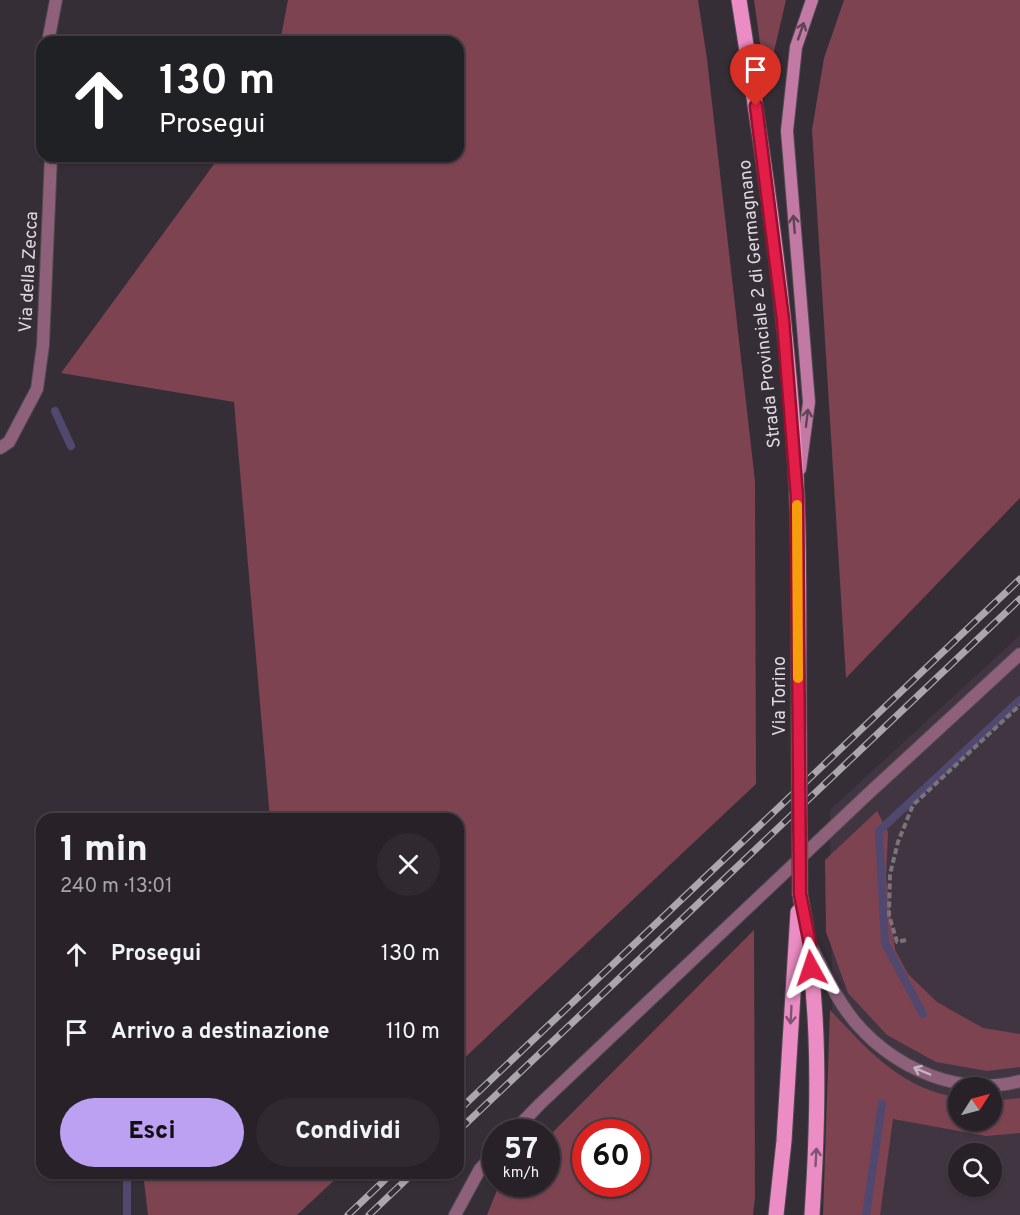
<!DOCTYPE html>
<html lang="it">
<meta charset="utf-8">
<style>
:root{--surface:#282228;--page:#302a30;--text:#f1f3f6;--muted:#a5a4a8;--line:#443f45;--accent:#bca0f2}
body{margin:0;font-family:Overpass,sans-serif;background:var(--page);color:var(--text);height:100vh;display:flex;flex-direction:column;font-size:22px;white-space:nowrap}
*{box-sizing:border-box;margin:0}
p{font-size:20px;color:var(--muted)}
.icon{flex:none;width:33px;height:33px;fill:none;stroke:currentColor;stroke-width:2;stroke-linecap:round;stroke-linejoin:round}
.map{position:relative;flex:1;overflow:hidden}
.drawer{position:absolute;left:36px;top:813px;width:428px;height:366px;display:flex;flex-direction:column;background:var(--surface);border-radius:18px;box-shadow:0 2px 4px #0004,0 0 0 2px var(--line)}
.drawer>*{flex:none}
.banner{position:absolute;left:36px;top:36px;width:428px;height:126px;border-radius:18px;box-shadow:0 2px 4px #0004,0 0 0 2px var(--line);background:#202124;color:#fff;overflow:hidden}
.needle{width:39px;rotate:54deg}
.fabs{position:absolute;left:948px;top:1077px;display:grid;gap:12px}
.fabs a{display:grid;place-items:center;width:54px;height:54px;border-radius:50%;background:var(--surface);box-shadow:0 2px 4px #0004,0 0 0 2px var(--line);font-size:30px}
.speed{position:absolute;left:482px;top:1119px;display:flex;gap:12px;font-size:30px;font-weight:700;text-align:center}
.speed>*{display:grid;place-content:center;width:78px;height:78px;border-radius:50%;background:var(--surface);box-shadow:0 2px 4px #0004,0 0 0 2px var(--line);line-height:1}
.speed small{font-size:15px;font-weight:400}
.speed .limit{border:9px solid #d22;background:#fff;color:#111}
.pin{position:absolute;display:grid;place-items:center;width:51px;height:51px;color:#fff;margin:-62px -26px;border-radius:50% 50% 50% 0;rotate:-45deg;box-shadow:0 0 6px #0007}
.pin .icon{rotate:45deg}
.me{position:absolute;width:66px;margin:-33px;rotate:355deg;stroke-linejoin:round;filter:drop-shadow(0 0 4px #0008)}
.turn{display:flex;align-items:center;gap:21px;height:126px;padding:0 24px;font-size:27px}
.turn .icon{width:78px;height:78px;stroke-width:2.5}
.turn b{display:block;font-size:42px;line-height:51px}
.round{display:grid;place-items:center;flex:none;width:63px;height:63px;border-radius:32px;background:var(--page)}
.summary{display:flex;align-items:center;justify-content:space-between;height:102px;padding:0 24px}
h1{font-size:36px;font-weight:800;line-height:45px}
.cta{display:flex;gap:12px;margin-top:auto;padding:12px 24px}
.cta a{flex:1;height:69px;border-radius:36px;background:var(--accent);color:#111;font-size:24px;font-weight:800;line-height:69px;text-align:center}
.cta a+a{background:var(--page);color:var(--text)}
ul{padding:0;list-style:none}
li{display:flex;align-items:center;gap:18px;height:78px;padding:0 24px}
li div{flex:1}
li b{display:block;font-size:22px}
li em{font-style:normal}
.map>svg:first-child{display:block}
.built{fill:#413541;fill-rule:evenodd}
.green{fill:#7d4351;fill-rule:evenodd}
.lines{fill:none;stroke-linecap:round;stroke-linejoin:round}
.stream{stroke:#51486f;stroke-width:8}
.street-casing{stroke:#504a51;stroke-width:14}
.secondary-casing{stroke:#504a51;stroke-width:14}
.primary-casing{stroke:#504a51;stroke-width:17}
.path{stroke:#79737a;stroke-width:4;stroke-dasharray:6 3;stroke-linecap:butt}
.street{stroke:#8e607a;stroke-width:12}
.secondary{stroke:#c27aa4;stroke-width:12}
.primary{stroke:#eb8dc4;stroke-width:15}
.rail-casing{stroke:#aba6ac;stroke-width:7}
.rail{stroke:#352e36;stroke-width:4.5;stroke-dasharray:14;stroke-linecap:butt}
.primary-bridge-casing{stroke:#504a51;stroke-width:17;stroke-linecap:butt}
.primary-bridge{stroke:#eb8dc4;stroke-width:15}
.oneway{stroke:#5f4557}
.oneway2{stroke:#7e546f}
.oneway3{stroke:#c6b5c1}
.route-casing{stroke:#92132f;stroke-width:15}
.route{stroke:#e11d48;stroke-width:10}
.slow{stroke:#f59e0b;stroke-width:10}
.labels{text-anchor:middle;stroke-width:6;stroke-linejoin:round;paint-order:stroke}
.street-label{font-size:18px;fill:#dedadf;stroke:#352e36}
</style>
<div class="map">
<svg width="1020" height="1215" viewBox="0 0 1020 1215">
<rect width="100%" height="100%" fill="#352e36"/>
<!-- built -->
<path class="built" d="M 1020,635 L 1020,1215 L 828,1215 L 833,1088 L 830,810 ZM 958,1088 L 992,1088 L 992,1120 L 958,1120 ZM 958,1154 L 992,1154 L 992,1186 L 958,1186 Z"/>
<!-- green -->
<g class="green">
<polygon points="288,0 698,0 707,59 755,481 756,784 458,1064 458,819 270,819 234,402 61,373 220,156 458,156 458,42 280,42"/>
<polygon points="754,0 786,0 766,86"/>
<polygon points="844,0 1020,0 1020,498 846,678 812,130 824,58"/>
<polygon points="877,811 888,832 886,878 895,950 908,974 937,1002 983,1028 1020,1034 1020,1067 987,1071 936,1062 887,1035 848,993 826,932 825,860"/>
<path d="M 754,930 L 755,1198 L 753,1215 L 487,1215 L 497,1190 L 503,1184 L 546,1184 L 546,1139 ZM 636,1132 L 636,1184 L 585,1184 L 585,1132 Z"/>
<path d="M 830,1010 C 867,1049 902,1090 958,1097 L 958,1120 L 992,1120 L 992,1101 L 1020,1098 L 1020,1133 L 986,1136 L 893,1119 L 880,1215 L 823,1215 Z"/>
<polygon points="143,1173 342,1173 297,1215 148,1215"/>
</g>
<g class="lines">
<!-- stream -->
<g class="stream">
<polyline points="55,411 71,446"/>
<polyline points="923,1014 885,943 879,831 1020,700"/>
<polyline points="127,1173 127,1215"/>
<polyline points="866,1215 882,1104"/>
</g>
<!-- street casing -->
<g class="street-casing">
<g id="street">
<polyline points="48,42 56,0"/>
<polyline points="0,448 9,442 37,389 43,345 51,156"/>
<path d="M 810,944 C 820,963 829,983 840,1001 C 875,1059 952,1100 1020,1081"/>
<polyline points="513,1132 540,1104 868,794 1020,654"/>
<polyline points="455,1215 480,1169 495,1153"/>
</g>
</g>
<!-- secondary casing -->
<g class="secondary-casing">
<polyline id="secondary" points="800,469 809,402 787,131 796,47 812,0"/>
</g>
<!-- primary casing -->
<g class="primary-casing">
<g id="primary">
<path d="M 739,0 C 765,165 790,331 797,497 C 800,576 798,655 799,734"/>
<path d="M 800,894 C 821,998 819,1109 812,1215"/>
<polyline points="776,1215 784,1141 798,912"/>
</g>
</g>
<!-- path -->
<polyline class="path" points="906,940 897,942 889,915 890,874 898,842 913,805 1020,705"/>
<!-- street -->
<use href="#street" class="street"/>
<!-- secondary -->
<use href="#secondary" class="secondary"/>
<!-- primary -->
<use href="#primary" class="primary"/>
<!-- rail casing -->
<g class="rail-casing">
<g id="rail">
<polyline points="458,1111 1020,579"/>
<polyline points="458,1131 1020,599"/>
<polyline points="348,1215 392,1173"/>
<polyline points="369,1215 413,1173"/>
</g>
</g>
<!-- rail -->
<use href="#rail" class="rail"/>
<!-- primary-bridge casing -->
<g class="primary-bridge-casing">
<polyline id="primary-bridge" points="799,734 800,894"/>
</g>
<!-- primary-bridge -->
<use href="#primary-bridge" class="primary-bridge"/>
</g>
<!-- one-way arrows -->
<defs><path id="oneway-shaft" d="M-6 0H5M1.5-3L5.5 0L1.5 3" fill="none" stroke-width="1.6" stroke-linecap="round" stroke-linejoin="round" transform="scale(1.5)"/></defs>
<g class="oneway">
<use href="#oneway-shaft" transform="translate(801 31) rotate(-71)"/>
<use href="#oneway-shaft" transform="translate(794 224) rotate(-95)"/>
<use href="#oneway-shaft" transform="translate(807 418) rotate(-83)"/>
</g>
<g class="oneway2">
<use href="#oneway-shaft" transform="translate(791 1015) rotate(93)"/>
<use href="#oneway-shaft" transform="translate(816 1157) rotate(-87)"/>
</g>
<use class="oneway3" href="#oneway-shaft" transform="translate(922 1071) rotate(-157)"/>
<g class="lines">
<!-- route casing -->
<g class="route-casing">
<polyline id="route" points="756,106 783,320 797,497 800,894 810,944 811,968"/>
</g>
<!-- route -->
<use href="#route" class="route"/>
<!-- slow -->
<polyline class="slow" points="797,505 798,678"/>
</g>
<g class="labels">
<!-- street labels -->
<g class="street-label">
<text transform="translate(28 272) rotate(-87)" y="6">Via della Zecca</text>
<text transform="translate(759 304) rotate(-96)" y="6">Strada Provinciale 2 di Germagnano</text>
<text transform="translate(779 696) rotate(-90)" y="6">Via Torino</text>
</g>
</g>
</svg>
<div class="fabs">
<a><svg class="needle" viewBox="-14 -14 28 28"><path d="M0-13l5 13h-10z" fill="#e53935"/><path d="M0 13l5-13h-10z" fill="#a5a4a8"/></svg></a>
<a><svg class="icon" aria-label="search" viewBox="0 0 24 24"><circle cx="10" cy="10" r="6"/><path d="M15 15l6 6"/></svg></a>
</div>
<div class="speed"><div>57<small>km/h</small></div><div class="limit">60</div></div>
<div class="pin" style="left:756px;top:106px;background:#d93025"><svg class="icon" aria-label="arrive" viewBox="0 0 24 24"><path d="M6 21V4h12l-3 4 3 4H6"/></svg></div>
<svg class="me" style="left:811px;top:968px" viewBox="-20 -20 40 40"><path d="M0-17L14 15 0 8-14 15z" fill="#e11d48" stroke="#fff" stroke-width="4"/></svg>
<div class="banner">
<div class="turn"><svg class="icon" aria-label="ahead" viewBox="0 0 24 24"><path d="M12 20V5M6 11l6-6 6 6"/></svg><div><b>130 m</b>Prosegui</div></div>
</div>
<section class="drawer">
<div class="summary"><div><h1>1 min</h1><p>240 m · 13:01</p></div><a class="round"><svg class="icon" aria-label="close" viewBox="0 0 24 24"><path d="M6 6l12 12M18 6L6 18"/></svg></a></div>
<ul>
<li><svg class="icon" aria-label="ahead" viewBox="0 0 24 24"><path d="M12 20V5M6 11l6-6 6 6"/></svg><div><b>Prosegui</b></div><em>130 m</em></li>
<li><svg class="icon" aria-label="arrive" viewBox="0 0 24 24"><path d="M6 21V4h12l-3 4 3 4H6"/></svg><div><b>Arrivo a destinazione</b></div><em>110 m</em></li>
</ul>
<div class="cta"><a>Esci</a><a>Condividi</a></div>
</section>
</div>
